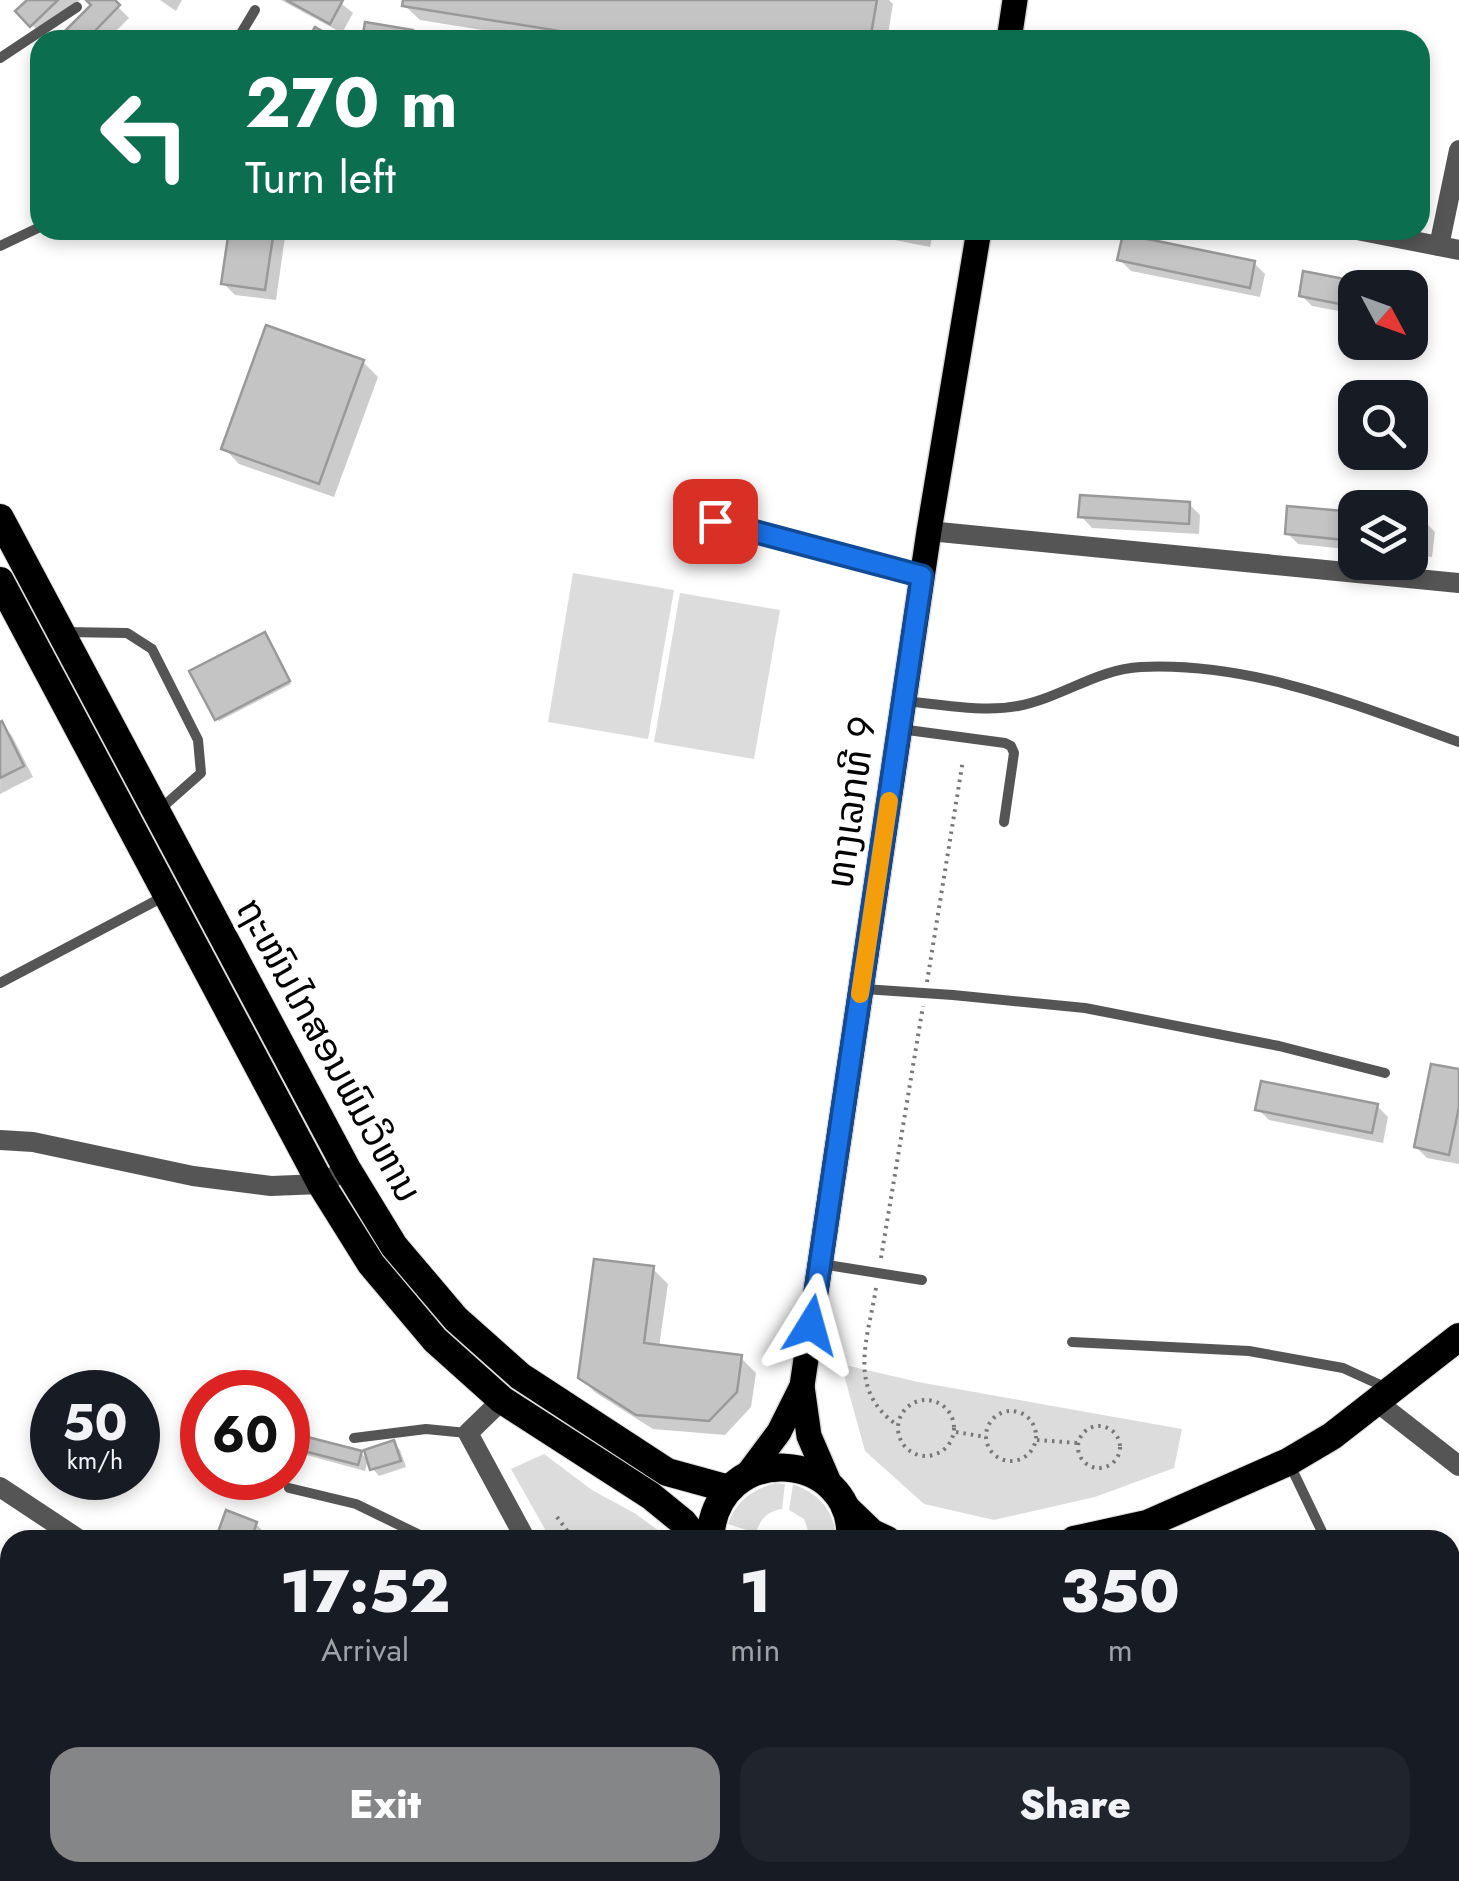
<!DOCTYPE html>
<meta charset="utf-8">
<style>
:root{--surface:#171b24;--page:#20242c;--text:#f1f3f6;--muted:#9ea1a6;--accent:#858687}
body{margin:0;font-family:Jost,"Noto Sans Lao",sans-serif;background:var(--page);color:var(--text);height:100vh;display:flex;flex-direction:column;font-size:38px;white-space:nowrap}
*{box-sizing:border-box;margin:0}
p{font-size:32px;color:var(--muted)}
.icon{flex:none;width:55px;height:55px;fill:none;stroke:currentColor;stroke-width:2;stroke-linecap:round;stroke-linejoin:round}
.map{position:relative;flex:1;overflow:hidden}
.side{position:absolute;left:0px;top:1530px;width:1460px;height:352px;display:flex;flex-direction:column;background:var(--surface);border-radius:30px 30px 0 0;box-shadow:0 5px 15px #0003}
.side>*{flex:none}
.top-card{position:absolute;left:30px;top:30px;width:1400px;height:210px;border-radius:30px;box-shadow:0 5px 15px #0003;background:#0b6e4f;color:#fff;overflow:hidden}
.needle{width:65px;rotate:131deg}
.tools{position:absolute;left:1338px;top:270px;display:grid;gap:20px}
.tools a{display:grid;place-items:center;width:90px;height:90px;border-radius:20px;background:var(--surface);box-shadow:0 5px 15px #0003;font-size:50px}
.speed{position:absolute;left:30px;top:1370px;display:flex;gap:20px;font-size:50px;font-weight:700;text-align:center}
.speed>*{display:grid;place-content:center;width:130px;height:130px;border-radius:50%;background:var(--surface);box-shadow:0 5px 15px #0003;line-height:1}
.speed small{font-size:25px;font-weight:400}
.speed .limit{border:15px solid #d22;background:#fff;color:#111}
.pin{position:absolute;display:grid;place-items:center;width:85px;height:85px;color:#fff;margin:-42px;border-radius:20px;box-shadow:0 5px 15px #0006}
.me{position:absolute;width:110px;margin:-55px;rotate:8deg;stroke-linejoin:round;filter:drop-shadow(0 0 8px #0008)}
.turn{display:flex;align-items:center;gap:35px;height:210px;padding:0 50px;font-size:45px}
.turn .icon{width:130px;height:130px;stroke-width:2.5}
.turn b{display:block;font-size:70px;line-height:85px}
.eta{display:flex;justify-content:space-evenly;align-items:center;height:170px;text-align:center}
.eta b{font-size:60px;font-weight:800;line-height:70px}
.button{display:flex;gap:20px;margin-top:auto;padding:20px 50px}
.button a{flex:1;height:115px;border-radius:30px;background:var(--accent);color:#fff;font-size:40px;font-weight:800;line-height:115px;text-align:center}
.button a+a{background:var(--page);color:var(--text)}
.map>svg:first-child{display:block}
.green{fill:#dcdcdc}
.shadow{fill:#0003}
.building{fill:#c4c4c4;stroke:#999;stroke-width:2.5}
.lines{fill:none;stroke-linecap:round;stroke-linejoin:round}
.primary-casing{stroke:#dbdbdb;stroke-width:28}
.trunk-casing{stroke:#dbdbdb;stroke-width:30}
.path{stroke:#777;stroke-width:4;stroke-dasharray:2.5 5;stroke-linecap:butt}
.service{stroke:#555;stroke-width:10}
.minor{stroke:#555;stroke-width:20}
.primary{stroke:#000;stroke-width:25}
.trunk{stroke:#000;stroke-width:28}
.route-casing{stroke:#114b97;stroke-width:25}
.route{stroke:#1a73e8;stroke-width:18}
.slow{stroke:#f59e0b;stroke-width:18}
.labels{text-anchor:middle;stroke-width:8;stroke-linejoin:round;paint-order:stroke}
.street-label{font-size:38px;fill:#000;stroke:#fff}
</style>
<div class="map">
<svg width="1459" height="1881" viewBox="0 0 1459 1881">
<rect width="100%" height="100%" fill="#fff"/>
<!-- green -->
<g class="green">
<polygon points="573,573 674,590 648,739 548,722"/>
<polygon points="680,593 780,610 754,759 654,742"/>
<polygon points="841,1364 918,1382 1182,1429 1174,1468 1095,1497 994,1520 924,1504 865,1451"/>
<polygon points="544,1454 592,1490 636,1514 671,1540 551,1540 511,1469"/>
<path d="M 775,1483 L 785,1484 L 782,1509 C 768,1511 760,1519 756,1533 L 728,1524 C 736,1501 752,1490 775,1483 Z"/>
<path d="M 793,1484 C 819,1494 835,1510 836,1540 L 810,1536 L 804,1519 L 789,1510 Z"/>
<polygon points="479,1873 480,1872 622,1873 621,1881 478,1881"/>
</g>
<!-- shadow -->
<g class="shadow">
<polygon points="30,0 80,0 43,36 19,11"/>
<polygon points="89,0 111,0 129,18 107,40 70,40 94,5"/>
<polygon points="160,0 182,0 176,11"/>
<polygon points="281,0 337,0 353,13 342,33"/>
<polygon points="405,0 889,0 893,4 887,40 544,40 420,20 404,5"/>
<polygon points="231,230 286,230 276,300 235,295 224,284"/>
<polygon points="844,230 934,230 930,247"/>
<polygon points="1120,260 1254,263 1265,274 1260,297 1131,271"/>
<polygon points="1355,288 1355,314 1312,306 1301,295"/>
<polygon points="1410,294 1423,305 1419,326 1410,325"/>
<polygon points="363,362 378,377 334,497 239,464 224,448"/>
<polygon points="1189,504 1200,515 1199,534 1092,528 1081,516"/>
<polygon points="1355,515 1355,550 1298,544 1287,533"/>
<polygon points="1410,520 1424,521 1435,532 1432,557 1410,555"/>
<polygon points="267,637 291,684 219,721 217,719"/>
<polygon points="1,724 12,736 33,777 0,794"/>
<polygon points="1459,1072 1459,1164 1427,1158 1416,1147"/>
<polygon points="1377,1106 1388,1117 1383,1143 1269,1120 1258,1109"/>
<polygon points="653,1269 668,1284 659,1347 741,1358 756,1373 751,1407 725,1435 653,1429 596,1393 580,1378"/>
<polygon points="288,1434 361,1453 368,1460 365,1471 288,1450"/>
<polygon points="394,1443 400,1450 406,1467 379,1476 373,1469"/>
<polygon points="238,1478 269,1478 263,1497 243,1490 236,1483"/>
<polygon points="256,1524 263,1531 260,1540 233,1540 221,1531"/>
</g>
<!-- building -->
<g class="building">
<polygon points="27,0 58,0 30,27 15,11"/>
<polygon points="86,0 115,0 120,5 86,40 67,40 61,35 91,5"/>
<polygon points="286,0 343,0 330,24"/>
<polygon points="403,0 877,0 870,40 616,40 402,6"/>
<polygon points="365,22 413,30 411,40 362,40"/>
<polygon points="315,27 335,38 334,40 307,40"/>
<polygon points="229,230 274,230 265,290 221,284"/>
<polygon points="1123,234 1255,261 1250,288 1117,260"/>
<polygon points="1303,271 1391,288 1355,288 1355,307 1299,296"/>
<polygon points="266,325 364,360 319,484 221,449"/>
<polygon points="1080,495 1190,502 1189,524 1078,517"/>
<polygon points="1287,506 1355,512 1355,541 1285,534"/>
<polygon points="1410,517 1425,518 1422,547 1410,546"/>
<polygon points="265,632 290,681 215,720 189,671"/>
<polygon points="2,721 24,766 0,778 0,722"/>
<polygon points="1431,1064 1459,1069 1459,1107 1449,1155 1414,1147"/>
<polygon points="1261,1081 1378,1104 1372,1133 1255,1110"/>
<polygon points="594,1259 654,1266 644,1343 742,1355 737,1392 709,1421 636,1415 578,1378"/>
<polygon points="288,1432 362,1451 358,1465 288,1447"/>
<polygon points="394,1440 401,1461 370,1470 364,1450"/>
<polygon points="235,1478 261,1478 256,1492 233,1484"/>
<polygon points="226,1510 257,1522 251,1540 240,1540 218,1532"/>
</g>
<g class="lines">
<!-- primary casing -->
<g class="primary-casing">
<g id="primary">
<polyline points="1009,40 1015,0"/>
<polyline points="747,1475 779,1432 802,1386"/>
<polyline points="831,1487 809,1436 802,1386 929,531 979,230"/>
</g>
</g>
<!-- trunk casing -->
<g class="trunk-casing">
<g id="trunk">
<polyline points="0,518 347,1169 394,1246 456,1319 520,1376 667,1472 729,1489"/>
<polyline points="0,581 321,1184 371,1264 435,1340 502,1400 651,1496 683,1522 697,1540"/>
<polyline points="845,1507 872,1533 887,1540"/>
<path d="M 710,1540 C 715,1437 857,1450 850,1540"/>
<polyline points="1074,1540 1147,1524 1288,1462 1332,1436 1459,1337"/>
<polyline points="727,1881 729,1872"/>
</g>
</g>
<!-- path -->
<g class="path">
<polyline points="927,982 963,760"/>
<polyline points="881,1258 923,1006"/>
<path d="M 876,1288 C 868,1339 846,1389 897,1425"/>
<circle cx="926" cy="1428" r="28"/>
<circle cx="1011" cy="1436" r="25"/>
<circle cx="1099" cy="1447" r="21"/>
<polyline points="956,1432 986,1437"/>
<polyline points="1037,1440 1078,1443"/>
<polyline points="557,1517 574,1540"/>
</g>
<!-- service -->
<g class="service">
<polyline points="237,40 255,10"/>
<polyline points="0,58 77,7"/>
<polyline points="0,246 40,227"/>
<polyline points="715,521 922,576"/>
<polyline points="65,632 127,633 152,649 198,740 201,773 158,811"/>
<path d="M 904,701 C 939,704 983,713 1018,706 C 1061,698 1097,669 1141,667 C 1253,662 1356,705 1459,742"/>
<polyline points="900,729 1005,743 1011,746 1014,753 1004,822"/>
<polyline points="0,983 163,897"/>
<polyline points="864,989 953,995 1085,1008 1279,1046 1385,1073"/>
<polyline points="821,1264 922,1280"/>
<polyline points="1072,1342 1249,1351 1343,1368 1387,1388"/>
<polyline points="354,1438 426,1429 467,1433"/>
<polyline points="1289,1463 1326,1540"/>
<polyline points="289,1488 356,1504 430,1540"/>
</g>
<!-- minor -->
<g class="minor">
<polyline points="1357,230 1459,250"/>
<polyline points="1439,246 1459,150"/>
<polyline points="929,531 1459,583"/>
<polyline points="0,1140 33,1142 193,1176 271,1186 321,1184 347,1169"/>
<polyline points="502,1400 468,1433 526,1540"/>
<polyline points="1377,1402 1459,1466"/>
<polyline points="0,1487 80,1540"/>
</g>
<!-- primary -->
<use href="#primary" class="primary"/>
<!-- trunk -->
<use href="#trunk" class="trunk"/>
</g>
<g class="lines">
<!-- route casing -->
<g class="route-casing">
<polyline id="route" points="715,521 922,576 811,1325"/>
</g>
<!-- route -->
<use href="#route" class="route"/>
<!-- slow -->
<polyline class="slow" points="860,994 889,801"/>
</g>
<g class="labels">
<!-- street labels -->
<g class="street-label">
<text transform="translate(851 802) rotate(-82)" y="13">ທາງເລກທີ 9</text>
<text transform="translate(329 1050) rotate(61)" y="13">ຖະໜົນໄກສອນພົມວິຫານ</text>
</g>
</g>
</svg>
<div class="tools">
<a><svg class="needle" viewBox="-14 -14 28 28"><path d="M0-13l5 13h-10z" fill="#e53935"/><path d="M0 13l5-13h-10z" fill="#9ea1a6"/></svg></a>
<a><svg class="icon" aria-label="search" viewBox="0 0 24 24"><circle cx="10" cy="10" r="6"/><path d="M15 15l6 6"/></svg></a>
<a><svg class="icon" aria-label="layers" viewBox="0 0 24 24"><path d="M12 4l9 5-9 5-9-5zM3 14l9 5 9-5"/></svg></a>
</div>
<div class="speed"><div>50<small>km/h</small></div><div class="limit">60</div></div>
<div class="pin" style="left:715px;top:521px;background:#d93025"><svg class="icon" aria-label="arrive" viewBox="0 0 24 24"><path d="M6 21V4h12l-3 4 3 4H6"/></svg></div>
<svg class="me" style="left:811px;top:1325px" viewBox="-20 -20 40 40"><path d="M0-17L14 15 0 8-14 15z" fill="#1a73e8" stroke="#fff" stroke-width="4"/></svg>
<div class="top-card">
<div class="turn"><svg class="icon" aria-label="left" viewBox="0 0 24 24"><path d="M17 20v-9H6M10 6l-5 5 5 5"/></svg><div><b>270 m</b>Turn left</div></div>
</div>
<section class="side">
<div class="eta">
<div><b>17:52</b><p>Arrival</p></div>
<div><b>1</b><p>min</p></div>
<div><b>350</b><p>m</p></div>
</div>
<div class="button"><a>Exit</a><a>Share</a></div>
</section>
</div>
